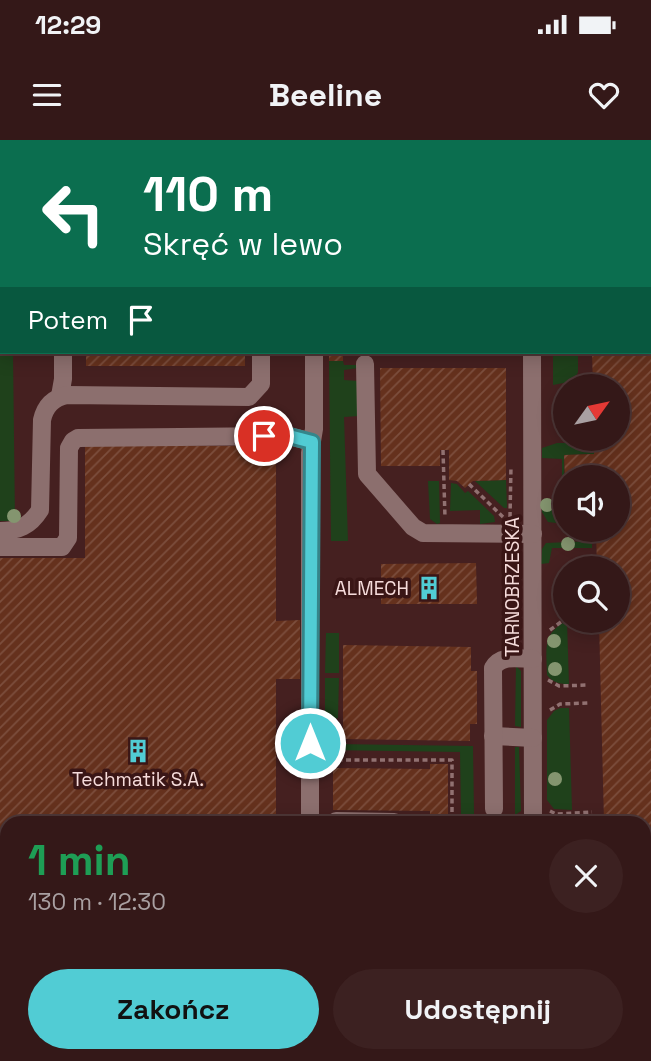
<!DOCTYPE html>
<html lang="pl">
<meta charset="utf-8">
<style>
:root{--surface:#341818;--page:#3c2121;--text:#f1f3f6;--muted:#a9a0a2;--line:#4e3737;--accent:#51ccd4}
body{margin:0;font-family:"Space Grotesk",sans-serif;background:var(--page);color:var(--text);height:100vh;display:flex;flex-direction:column;font-size:26px;white-space:nowrap}
*{box-sizing:border-box;margin:0}
p{font-size:23px;color:var(--muted)}
.icon{flex:none;width:38px;height:38px;fill:none;stroke:currentColor;stroke-width:2;stroke-linecap:round;stroke-linejoin:round}
.map{position:relative;flex:1;overflow:hidden}
.drawer{position:absolute;left:0px;top:676px;width:651px;height:247px;display:flex;flex-direction:column;background:var(--surface);border-radius:21px 21px 0 0;box-shadow:0 4px 18px #0003,0 0 0 2px var(--line)}
.drawer>*{flex:none}
.guide{position:absolute;left:0px;top:0px;width:651px;height:214px;box-shadow:0 4px 18px #0003,0 0 0 2px var(--line);background:#0b6e4f;color:#fff;overflow:hidden}
.needle{width:46px;rotate:57deg}
.tools{position:absolute;left:553px;top:234px;display:grid;gap:14px}
.tools a{display:grid;place-items:center;width:77px;height:77px;border-radius:50%;background:var(--surface);box-shadow:0 4px 18px #0003,0 0 0 2px var(--line);font-size:35px}
.pin{position:absolute;display:grid;place-items:center;width:60px;height:60px;color:#fff;margin:-30px;border:4px solid #fff;border-radius:50%;box-shadow:0 2px 7px #0007}
.me{position:absolute;width:77px;margin:-38px;rotate:0deg;stroke-linejoin:round;filter:drop-shadow(0 0 5px #0008)}
.turn{display:flex;align-items:center;gap:24px;height:147px;padding:0 28px;font-size:32px}
.turn .icon{width:91px;height:91px;stroke-width:2.5}
.turn b{display:block;font-size:49px;line-height:60px}
.then{display:flex;align-items:center;height:66px;padding:0 28px;background:#0003;gap:14px;font-size:26px}
.round{display:grid;place-items:center;flex:none;width:74px;height:74px;border-radius:37px;background:var(--page)}
.head{display:flex;align-items:center;justify-content:space-between;height:119px;padding:0 28px}
h1{font-size:42px;font-weight:700;line-height:52px;color:#1e9e55}
.button{display:flex;gap:14px;margin-top:auto;padding:14px 28px}
.button a{flex:1;height:80px;border-radius:42px;background:var(--accent);color:#111;font-size:28px;font-weight:700;line-height:80px;text-align:center}
.button a+a{background:var(--page);color:var(--text)}
.status{display:flex;justify-content:space-between;align-items:center;height:49px;padding:0 35px;background:var(--surface);direction:ltr}
.status svg{height:19px;fill:currentColor}
header{display:flex;justify-content:space-between;align-items:center;height:91px;padding:0 28px;background:var(--surface);font-size:32px;font-weight:700}
.map>svg:first-child{display:block}
.green{fill:#1f411b}
.building{fill:url(#building-hatch)}
.lines{fill:none;stroke-linecap:round;stroke-linejoin:round}
.path{stroke:#917171;stroke-width:3.5;stroke-dasharray:5 3.5;stroke-linecap:butt}
.minor{stroke:#8c6f6e;stroke-width:18}
.tree{fill:#84956f}
.route-casing{stroke:#35858a;stroke-width:18}
.route{stroke:#51ccd4;stroke-width:12}
.labels{text-anchor:middle;stroke-width:7;stroke-linejoin:round;paint-order:stroke}
.street-label{font-size:19px;fill:#f6dcdb;stroke:#3a1616}
.poi-label{font-size:19px;fill:#f6dcdb;stroke:#3a1616;text-anchor:end}
</style>
<div class="status"><b>12:29</b><svg viewBox="0 0 49 12"><path d="M0 12V9h3v3zM5 12V6h3v6zM10 12V3h3v9zM15 12V0h3v12zM26 1h20v11H26zM47 4h2v5h-2z"/></svg></div>
<header><svg class="icon" aria-label="menu" viewBox="0 0 24 24"><path d="M4 6h16M4 12h16M4 18h16"/></svg>Beeline<svg class="icon" aria-label="heart" viewBox="0 0 24 24"><path d="M12 20l-8-8c-3-5 5-10 8-4 3-6 11-1 8 4z"/></svg></header>
<div class="map">
<svg width="651" height="921" viewBox="0 0 651 921">
<defs>
<pattern id="building-hatch" width="6" height="6" patternUnits="userSpaceOnUse" patternTransform="scale(1.75)"><rect width="6" height="6" fill="#65311d"/><path d="M-1 1l2-2M0 6l6-6M5 7l2-2" fill="none" stroke="#7c4e3d"/></pattern>
</defs>
<rect width="100%" height="100%" fill="#452020"/>
<!-- green -->
<g class="green">
<polygon points="0,186 2,212 13,212 15,381 0,381"/>
<polygon points="553,212 578,212 578,232 574,241 553,245"/>
<polygon points="329,221 343,221 344,225 359,225 358,228 344,230 344,240 359,241 359,276 344,277 348,401 331,401"/>
<polygon points="557,303 594,303 594,314 564,315 565,384 548,382 542,372 542,362 562,362 562,319 542,318 542,308"/>
<polygon points="506,340 507,368 504,368 475,341"/>
<polygon points="428,341 439,341 440,383 437,384 430,379"/>
<polygon points="451,343 457,344 465,353 468,351 494,376 495,382 480,384 480,370 450,371"/>
<polygon points="592,401 592,408 552,408 549,423 541,424 542,409 546,403"/>
<polygon points="516,428 521,430 520,495 516,496"/>
<path d="M 567,481 L 569,544 C 560,544 553,543 547,535 C 547,511 541,493 567,481 Z"/>
<polygon points="326,493 339,493 339,533 325,533"/>
<polygon points="516,526 521,531 521,587 515,586"/>
<polygon points="325,538 339,538 338,578 333,579 333,604 473,606 474,674 515,675 515,607 519,607 521,671 509,679 463,678 461,674 460,612 325,610"/>
<polygon points="560,568 569,568 572,670 554,669 547,660 547,580 554,571"/>
<rect x="470" y="915" width="33" height="6"/>
</g>
<!-- building -->
<g class="building">
<rect x="86" y="212" width="159" height="14"/>
<polygon points="592,212 651,212 651,776 644,776 644,682 604,682 599,481 618,481 618,429 597,429 596,390 618,390 618,338 565,338 564,315 594,314 594,299 618,299 618,247 593,247"/>
<rect x="329" y="214" width="14" height="7"/>
<polygon points="380,228 506,228 506,340 473,341 465,348 457,341 449,340 449,310 440,310 440,326 381,326"/>
<polygon points="85,306 276,306 276,481 300,480 300,539 276,539 276,682 7,682 7,776 0,776 0,418 85,418"/>
<polygon points="476,423 477,464 381,464 381,424"/>
<polygon points="343,505 471,507 471,531 477,531 477,584 470,584 470,601 343,599"/>
<polygon points="430,624 448,624 448,675 430,675 430,671 333,670 333,628 430,629"/>
<polygon points="385,915 470,915 470,921 386,921"/>
</g>
<g class="lines">
<!-- path -->
<g class="path">
<polyline points="443,310 445,378"/>
<polyline points="469,344 503,377"/>
<polyline points="510,377 511,326"/>
<polyline points="575,481 586,491"/>
<polyline points="550,490 565,479"/>
<polyline points="548,540 559,546 588,545"/>
<polyline points="550,570 560,564 588,563"/>
<polyline points="329,620 452,620 452,682"/>
<polyline points="550,671 556,674 592,672"/>
</g>
<!-- minor -->
<g class="minor">
<polyline points="313,0 313,2"/>
<polyline points="339,0 339,2"/>
<polyline points="528,0 528,2"/>
<polyline points="571,0 571,2"/>
<polyline points="649,85 651,85"/>
<polyline points="532,212 533,682"/>
<polyline points="365,224 367,334 413,387 423,393 533,394"/>
<polyline points="60,256 63,239 63,212"/>
<path d="M 0,391 C 18,391 30,386 40,370 L 42,280 C 45,266 53,258 67,255 L 249,257 L 261,244 L 261,212"/>
<polyline points="0,407 62,407 68,398 69,308 73,301 78,298 289,296 312,302"/>
<polyline points="493,596 533,598"/>
<path d="M 494,669 L 493,528 C 501,514 518,519 533,519"/>
<polyline points="336,681 394,682"/>
<polyline points="310,682 310,313 314,289 314,212"/>
<polyline points="0,803 7,803"/>
<polyline points="644,805 651,804"/>
<polyline points="532,921 532,915"/>
</g>
</g>
<!-- trees -->
<g class="tree">
<circle cx="547" cy="365" r="7"/>
<circle cx="14" cy="376" r="7"/>
<circle cx="568" cy="404" r="7"/>
<circle cx="511" cy="435" r="7"/>
<circle cx="554" cy="501" r="7"/>
<circle cx="555" cy="529" r="7"/>
<circle cx="555" cy="639" r="7"/>
</g>
<g class="lines">
<!-- route casing -->
<g class="route-casing">
<polyline id="route" points="264,296 289,296 312,302 310,603"/>
</g>
<!-- route -->
<use href="#route" class="route"/>
</g>
<!-- icons -->
<defs>
<g id="building-bare" transform="scale(1.89)"><path d="M-4-6H4V6H1V3H-1V6H-4ZM-2.5-4.3h1.7v1.8h-1.7ZM.8-4.3h1.7v1.8H.8ZM-2.5-1h1.7V.8h-1.7ZM.8-1h1.7V.8H.8Z" fill="#51ccd4" stroke="#3a1616" stroke-width="2.5" paint-order="stroke"/></g>
</defs>
<g fill-rule="evenodd">
<use href="#building-bare" x="429" y="448"/>
<use href="#building-bare" x="138" y="611"/>
</g>
<g class="labels">
<!-- street labels -->
<g class="street-label">
<text transform="translate(512 447) rotate(-90)" y="7">TARNOBRZESKA</text>
</g>
<!-- poi labels -->
<g class="poi-label">
<text x="409" y="455">ALMECH</text>
<text x="138" y="646" text-anchor="middle">Techmatik S.A.</text>
</g>
</g>
</svg>
<div class="tools">
<a><svg class="needle" viewBox="-14 -14 28 28"><path d="M0-13l5 13h-10z" fill="#e53935"/><path d="M0 13l5-13h-10z" fill="#a9a0a2"/></svg></a>
<a><svg class="icon" aria-label="sound" viewBox="0 0 24 24"><path d="M4 9h4l5-4v14l-5-4H4zM17 9q2 3 0 6"/></svg></a>
<a><svg class="icon" aria-label="search" viewBox="0 0 24 24"><circle cx="10" cy="10" r="6"/><path d="M15 15l6 6"/></svg></a>
</div>
<div class="pin" style="left:264px;top:296px;background:#d93025"><svg class="icon" aria-label="arrive" viewBox="0 0 24 24"><path d="M6 21V4h12l-3 4 3 4H6"/></svg></div>
<svg class="me" style="left:310px;top:603px" viewBox="-20 -20 40 40"><circle r="17" fill="#51ccd4" stroke="#fff" stroke-width="3"/><path d="M0-11L8 9 0 5-8 9z" fill="#fff"/></svg>
<div class="guide">
<div class="turn"><svg class="icon" aria-label="left" viewBox="0 0 24 24"><path d="M17 20v-9H6M10 6l-5 5 5 5"/></svg><div><b>110 m</b>Skręć w lewo</div></div>
<div class="then">Potem<svg class="icon" aria-label="arrive" viewBox="0 0 24 24"><path d="M6 21V4h12l-3 4 3 4H6"/></svg></div>
</div>
<section class="drawer">
<div class="head"><div><h1>1 min</h1><p>130 m · 12:30</p></div><a class="round"><svg class="icon" aria-label="close" viewBox="0 0 24 24"><path d="M6 6l12 12M18 6L6 18"/></svg></a></div>
<div class="button"><a>Zakończ</a><a>Udostępnij</a></div>
</section>
</div>
